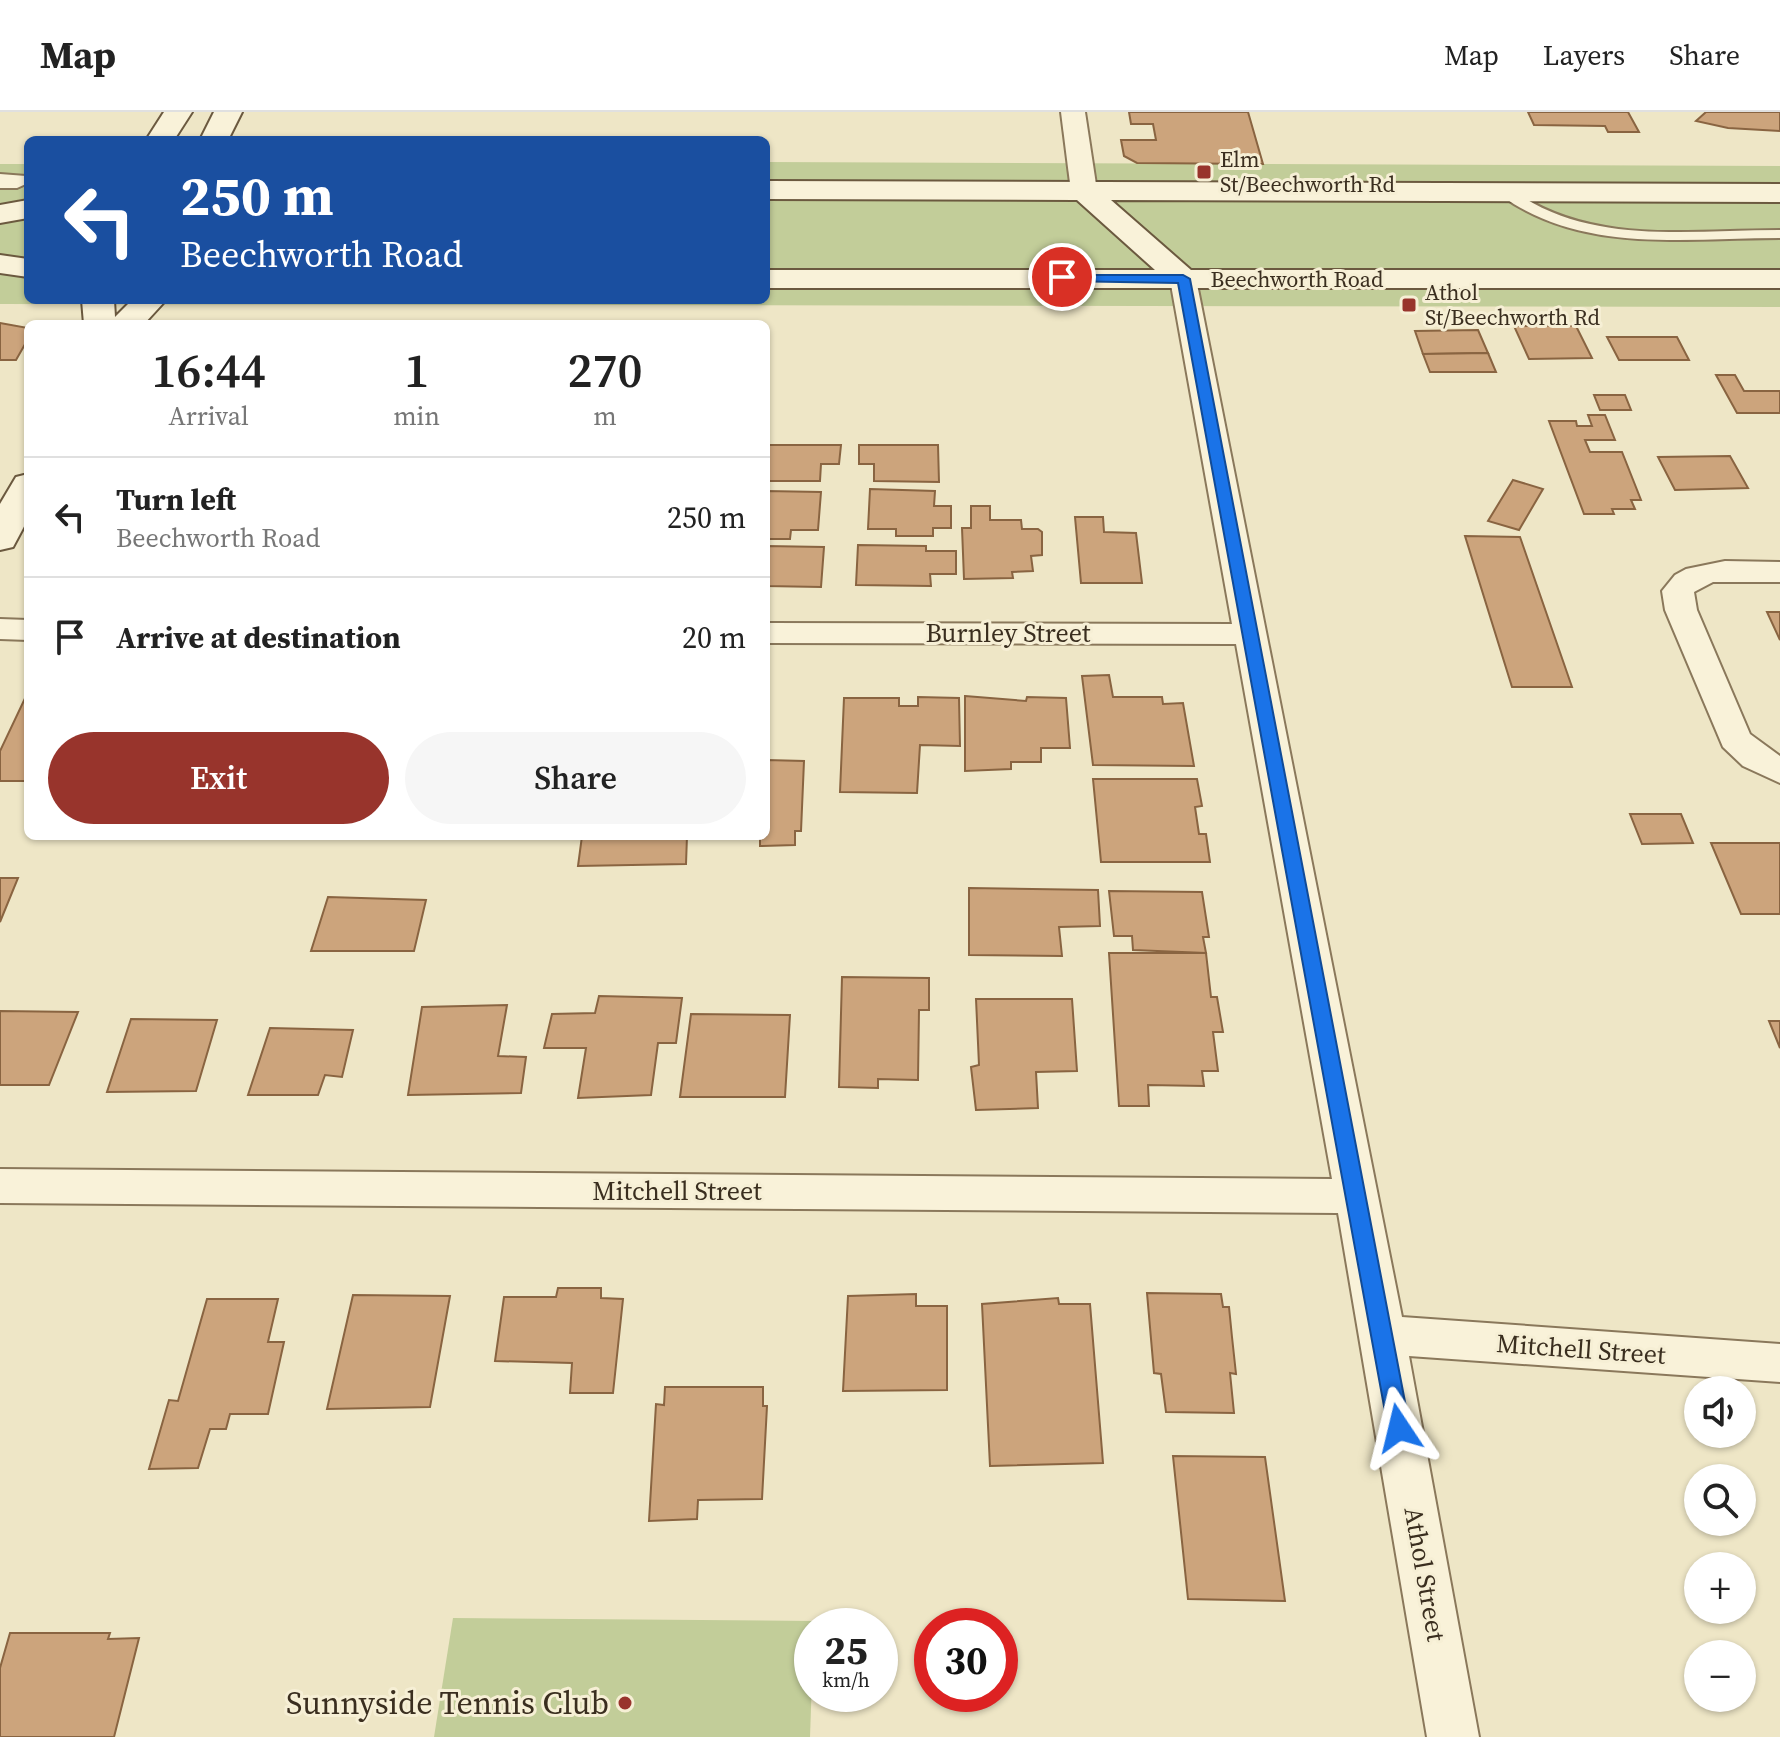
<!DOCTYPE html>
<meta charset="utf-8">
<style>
:root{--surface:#fff;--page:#f6f6f6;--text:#222;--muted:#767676;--line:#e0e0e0;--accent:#98342c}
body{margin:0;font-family:"Source Serif 4",serif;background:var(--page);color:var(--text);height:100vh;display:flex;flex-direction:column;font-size:30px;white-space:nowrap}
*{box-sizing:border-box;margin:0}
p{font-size:26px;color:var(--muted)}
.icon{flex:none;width:44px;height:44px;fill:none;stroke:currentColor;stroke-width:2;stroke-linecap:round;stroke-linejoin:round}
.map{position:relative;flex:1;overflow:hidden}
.side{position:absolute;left:24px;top:208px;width:746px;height:520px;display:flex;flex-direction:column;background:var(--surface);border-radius:12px;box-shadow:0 2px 6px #0004}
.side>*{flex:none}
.top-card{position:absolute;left:24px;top:24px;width:746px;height:168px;border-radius:12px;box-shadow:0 2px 6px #0004;background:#1a4fa0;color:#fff;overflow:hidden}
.controls{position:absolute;left:1684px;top:1264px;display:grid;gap:16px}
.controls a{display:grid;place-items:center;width:72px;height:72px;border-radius:50%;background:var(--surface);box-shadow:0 2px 6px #0004;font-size:40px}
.speed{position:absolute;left:794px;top:1496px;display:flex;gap:16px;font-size:40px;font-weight:700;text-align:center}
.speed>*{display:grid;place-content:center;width:104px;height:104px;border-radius:50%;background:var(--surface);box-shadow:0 2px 6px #0004;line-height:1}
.speed small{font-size:20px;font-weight:400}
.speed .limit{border:12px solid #d22;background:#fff;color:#111}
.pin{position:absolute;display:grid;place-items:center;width:68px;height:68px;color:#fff;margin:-34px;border:4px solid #fff;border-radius:50%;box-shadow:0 2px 8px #0007}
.me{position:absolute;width:88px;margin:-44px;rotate:350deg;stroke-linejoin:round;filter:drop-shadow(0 0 6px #0008)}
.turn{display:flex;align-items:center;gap:28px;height:168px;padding:0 24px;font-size:36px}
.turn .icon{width:104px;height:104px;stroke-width:2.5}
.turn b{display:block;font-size:56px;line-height:68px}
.eta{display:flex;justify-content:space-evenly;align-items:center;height:136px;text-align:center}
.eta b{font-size:48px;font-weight:600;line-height:56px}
.cta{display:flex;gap:16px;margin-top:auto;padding:16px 24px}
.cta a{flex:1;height:92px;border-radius:48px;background:var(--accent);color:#fff;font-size:32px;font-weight:600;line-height:92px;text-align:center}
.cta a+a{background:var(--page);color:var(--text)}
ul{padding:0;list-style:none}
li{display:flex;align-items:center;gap:24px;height:120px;padding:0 24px;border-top:2px solid var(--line)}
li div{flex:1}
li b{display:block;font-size:30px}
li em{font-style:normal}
header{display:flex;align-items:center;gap:48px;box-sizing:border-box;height:112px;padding:0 40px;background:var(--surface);border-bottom:2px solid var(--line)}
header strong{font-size:38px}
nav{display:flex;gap:44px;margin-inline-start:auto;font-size:28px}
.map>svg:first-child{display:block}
.green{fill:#c2cd99}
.building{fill:#cca47c;stroke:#896441;stroke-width:2}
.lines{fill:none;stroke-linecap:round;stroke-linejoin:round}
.lane-casing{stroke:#8a785b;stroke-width:4}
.street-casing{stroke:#8a785b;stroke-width:4}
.secondary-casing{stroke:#6b593f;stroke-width:4}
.lane{fill:#f9f2d9;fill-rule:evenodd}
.street{fill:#f9f2d9;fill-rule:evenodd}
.secondary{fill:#f9f2d9;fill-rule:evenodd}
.route{fill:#1a73e8;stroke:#114b97;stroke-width:2}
.poi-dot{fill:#98342c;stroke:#f6efd5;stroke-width:3}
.labels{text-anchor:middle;stroke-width:6;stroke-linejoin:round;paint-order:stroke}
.far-poi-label{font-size:22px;fill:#3a2e1f;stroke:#f6efd5;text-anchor:start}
.far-street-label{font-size:22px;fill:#3a2e1f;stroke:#f6efd5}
.street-label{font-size:26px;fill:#3a2e1f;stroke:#f6efd5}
.near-poi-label{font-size:32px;fill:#3a2e1f;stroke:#f6efd5;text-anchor:end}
</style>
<header>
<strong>Map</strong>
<nav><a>Map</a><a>Layers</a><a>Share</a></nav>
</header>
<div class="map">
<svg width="1780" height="1625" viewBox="0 0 1780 1625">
<rect width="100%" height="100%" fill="#eee6c6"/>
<!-- green -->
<g class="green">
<polygon points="766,50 1780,54 1780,195 0,192 0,52 28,52 28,188 766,188"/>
<polygon points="453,1506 814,1509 810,1625 434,1625"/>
</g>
<!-- building -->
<g class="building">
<polygon points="1129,0 1248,0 1263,52 1137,51 1124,44 1121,28 1156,28 1153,12 1131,12"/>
<polygon points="1528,0 1628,0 1639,20 1608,20 1605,14 1534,13"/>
<polygon points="1706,0 1780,0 1780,19 1728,16 1696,9"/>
<polygon points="0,211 28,216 28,227 16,248 0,248"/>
<polygon points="1514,214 1576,214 1592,246 1529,247"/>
<polygon points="1478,218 1488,241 1423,242 1415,219"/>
<polygon points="1607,225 1677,225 1689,248 1619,248"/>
<polygon points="1488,241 1496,260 1430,260 1423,242"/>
<polygon points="1716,263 1735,263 1744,279 1780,279 1780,301 1737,301"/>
<polygon points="1594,283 1625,283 1631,298 1600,298"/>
<polygon points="1588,303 1605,303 1615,328 1585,328 1590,340 1622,340 1641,388 1631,388 1635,397 1612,397 1614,402 1584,402 1549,309 1576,309 1577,314 1592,314"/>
<polygon points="766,333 841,333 839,352 821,352 820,369 766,369"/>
<polygon points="859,333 938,333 939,370 874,369 874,352 859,352"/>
<polygon points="1730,344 1748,376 1675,378 1658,345"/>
<polygon points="1513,368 1543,377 1519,418 1488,409"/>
<polygon points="870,377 935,379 934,394 951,394 951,416 933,416 933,424 896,424 896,417 868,417"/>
<polygon points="766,379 821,380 818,418 791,418 790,427 766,427"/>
<polygon points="971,394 990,394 990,408 1021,408 1022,417 1038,417 1042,420 1042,443 1031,444 1033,459 1012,460 1013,466 964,467 962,416 971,416"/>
<polygon points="1075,405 1103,405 1104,420 1136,421 1142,471 1081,471"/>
<polygon points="1465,424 1520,425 1572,575 1512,575"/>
<polygon points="858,433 926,434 926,439 956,439 956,462 930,462 931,474 856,473"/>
<polygon points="766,434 824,435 821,475 766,474"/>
<polygon points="1767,500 1780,500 1780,528"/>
<polygon points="1109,563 1113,585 1162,585 1163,592 1183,591 1194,654 1093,653 1082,564"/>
<polygon points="28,580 28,669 0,669 0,639"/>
<polygon points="965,584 1026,589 1027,585 1066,586 1070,636 1041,636 1041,650 1011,650 1011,657 965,659"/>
<polygon points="918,585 959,586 960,634 920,633 917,681 840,680 844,586 899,586 899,594 918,594"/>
<polygon points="766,648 804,649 801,719 795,719 795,733 760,734 760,724 740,724 766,724"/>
<polygon points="1093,667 1197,667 1202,694 1195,695 1199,722 1206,722 1210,750 1101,750"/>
<polygon points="1630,702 1681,702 1693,731 1642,732"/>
<polygon points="582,724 687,724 686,752 578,754"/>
<polygon points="1711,731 1780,731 1780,802 1741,802"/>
<polygon points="0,766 18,766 0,810"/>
<polygon points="969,776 1098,778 1100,814 1059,815 1062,844 969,843"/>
<polygon points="1109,779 1202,780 1209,825 1203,825 1206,841 1133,838 1132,824 1114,824"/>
<polygon points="328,785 426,788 414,839 311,839"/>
<polygon points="1109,841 1206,841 1211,885 1217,885 1223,920 1213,920 1218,959 1202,959 1204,974 1148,973 1149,994 1119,994"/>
<polygon points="842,865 929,866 929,898 919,898 918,968 878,967 878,976 839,975"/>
<polygon points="599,884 682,886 676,931 658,931 651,983 578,986 586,936 544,936 552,902 595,901"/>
<polygon points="976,887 1072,887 1077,959 1036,960 1038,996 976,998 971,955 979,953"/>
<polygon points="507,893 498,944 526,945 521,981 408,983 422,895"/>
<polygon points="0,899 78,900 49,973 0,973"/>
<polygon points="691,902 790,903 785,985 680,985"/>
<polygon points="131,907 217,908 196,979 107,980"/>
<polygon points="1769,909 1780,909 1780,936"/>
<polygon points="270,916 353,918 342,965 325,963 318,983 248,983"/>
<polygon points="558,1176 601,1176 601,1186 623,1187 613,1281 570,1281 572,1251 495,1249 504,1185 556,1185"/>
<polygon points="1147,1181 1221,1182 1223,1195 1229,1195 1232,1225 1236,1262 1230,1261 1234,1301 1166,1300 1161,1262 1154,1261"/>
<polygon points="916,1182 916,1194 947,1194 947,1278 843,1279 848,1184"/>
<polygon points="353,1183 450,1184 430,1295 327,1297"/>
<polygon points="1058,1186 1059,1192 1090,1192 1103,1351 990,1354 982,1192"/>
<polygon points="207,1187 278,1187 268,1230 284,1230 268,1302 230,1302 226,1317 210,1317 198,1356 149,1357 169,1288 178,1289"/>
<polygon points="665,1275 763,1275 763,1294 767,1294 762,1387 698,1388 697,1407 649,1409 656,1292 664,1293"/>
<polygon points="1173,1344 1265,1345 1285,1489 1188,1487"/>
<polygon points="10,1521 110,1521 108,1527 139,1526 114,1625 0,1625 0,1556"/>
</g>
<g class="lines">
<!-- lane casing -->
<g class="lane-casing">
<path id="lane" d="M 1502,78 L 1512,78 C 1590,134 1689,118 1780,118 L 1780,126 C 1686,126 1583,142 1502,84 Z"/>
</g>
<!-- street casing -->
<g class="street-casing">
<g id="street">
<polygon points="1061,0 1085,0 1097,79 1093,84 1084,87 1071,79"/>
<polygon points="0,62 26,64 28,71 17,76 0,76"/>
<polygon points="1183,159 1192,161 1196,167 1402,1205 1780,1232 1780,1270 1409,1244 1479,1625 1427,1625 1338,1101 0,1091 0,1057 1332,1067 1236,532 766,531 766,511 1232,512 1170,167 1174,161"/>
<polygon points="1725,449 1780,450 1780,470 1713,470 1694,480 1697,498 1750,622 1780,644 1780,671 1743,654 1723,635 1665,498 1662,479 1675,463 1686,457"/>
<polygon points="0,507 28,508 28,528 0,527"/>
</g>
</g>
<!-- secondary casing -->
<g class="secondary-casing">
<g id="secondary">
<polygon points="164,0 192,0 174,28 146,28"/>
<polygon points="214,0 242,0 228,28 200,28"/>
<polygon points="766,69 1780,72 1780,90 1111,88 1191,158 1780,158 1780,176 766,176 766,158 1155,158 1077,88 766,87"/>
<polygon points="28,88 28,106 0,111 0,93"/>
<polygon points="0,143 28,147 28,165 0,161"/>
<polygon points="82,188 114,188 115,205 132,188 166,188 144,212 84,212"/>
<polygon points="28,362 28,407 13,435 0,438 0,392 16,365"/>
</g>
</g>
<!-- lane -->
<use href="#lane" class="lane"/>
<!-- street -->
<use href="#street" class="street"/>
<!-- secondary -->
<use href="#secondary" class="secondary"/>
</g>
<!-- route -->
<polygon class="route" points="1058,163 1183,163 1190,167 1410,1316 1407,1323 1399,1325 1391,1323 1388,1316 1178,171 1062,169 1056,165"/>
<!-- markers -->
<g class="poi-dot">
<rect x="1196" y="52" width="16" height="16" rx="4"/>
<rect x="1401" y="185" width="16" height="16" rx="4"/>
<circle cx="625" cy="1591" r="8"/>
</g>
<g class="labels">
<!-- far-poi labels -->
<g class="far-poi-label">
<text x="1220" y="55">Elm<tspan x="1220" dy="25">St/Beechworth Rd</tspan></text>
<text x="1425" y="188">Athol<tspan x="1425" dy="25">St/Beechworth Rd</tspan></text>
</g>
<!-- far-street labels -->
<g class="far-street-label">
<text x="1297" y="175">Beechworth Road</text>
</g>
<!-- street labels -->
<g class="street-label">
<text x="1008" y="530">Burnley Street</text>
<text x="677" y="1088">Mitchell Street</text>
<text transform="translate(1581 1237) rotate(4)" y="9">Mitchell Street</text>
<text transform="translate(1425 1462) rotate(80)" y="9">Athol Street</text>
</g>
<!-- near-poi labels -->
<g class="near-poi-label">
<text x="609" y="1602">Sunnyside Tennis Club</text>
</g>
</g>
</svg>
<div class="controls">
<a><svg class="icon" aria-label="sound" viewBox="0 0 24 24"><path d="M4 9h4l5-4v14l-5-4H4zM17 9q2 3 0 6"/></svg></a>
<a><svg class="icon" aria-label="search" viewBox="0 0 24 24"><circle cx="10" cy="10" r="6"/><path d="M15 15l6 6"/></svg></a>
<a>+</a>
<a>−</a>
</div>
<div class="speed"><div>25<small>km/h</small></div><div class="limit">30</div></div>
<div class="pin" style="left:1062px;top:165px;background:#d93025"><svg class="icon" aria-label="arrive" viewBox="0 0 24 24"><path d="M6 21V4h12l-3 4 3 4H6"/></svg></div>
<svg class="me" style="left:1399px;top:1316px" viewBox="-20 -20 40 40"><path d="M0-17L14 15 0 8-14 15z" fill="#1a73e8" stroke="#fff" stroke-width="4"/></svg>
<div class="top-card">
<div class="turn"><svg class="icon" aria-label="left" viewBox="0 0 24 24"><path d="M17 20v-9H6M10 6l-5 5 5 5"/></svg><div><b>250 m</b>Beechworth Road</div></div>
</div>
<section class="side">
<div class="eta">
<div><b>16:44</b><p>Arrival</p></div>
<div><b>1</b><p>min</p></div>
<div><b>270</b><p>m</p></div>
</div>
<ul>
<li><svg class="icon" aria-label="left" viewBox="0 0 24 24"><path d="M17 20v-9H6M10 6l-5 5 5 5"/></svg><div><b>Turn left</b><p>Beechworth Road</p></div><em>250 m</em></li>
<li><svg class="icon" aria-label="arrive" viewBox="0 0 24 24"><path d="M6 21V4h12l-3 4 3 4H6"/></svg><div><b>Arrive at destination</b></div><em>20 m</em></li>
</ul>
<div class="cta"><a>Exit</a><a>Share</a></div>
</section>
</div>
